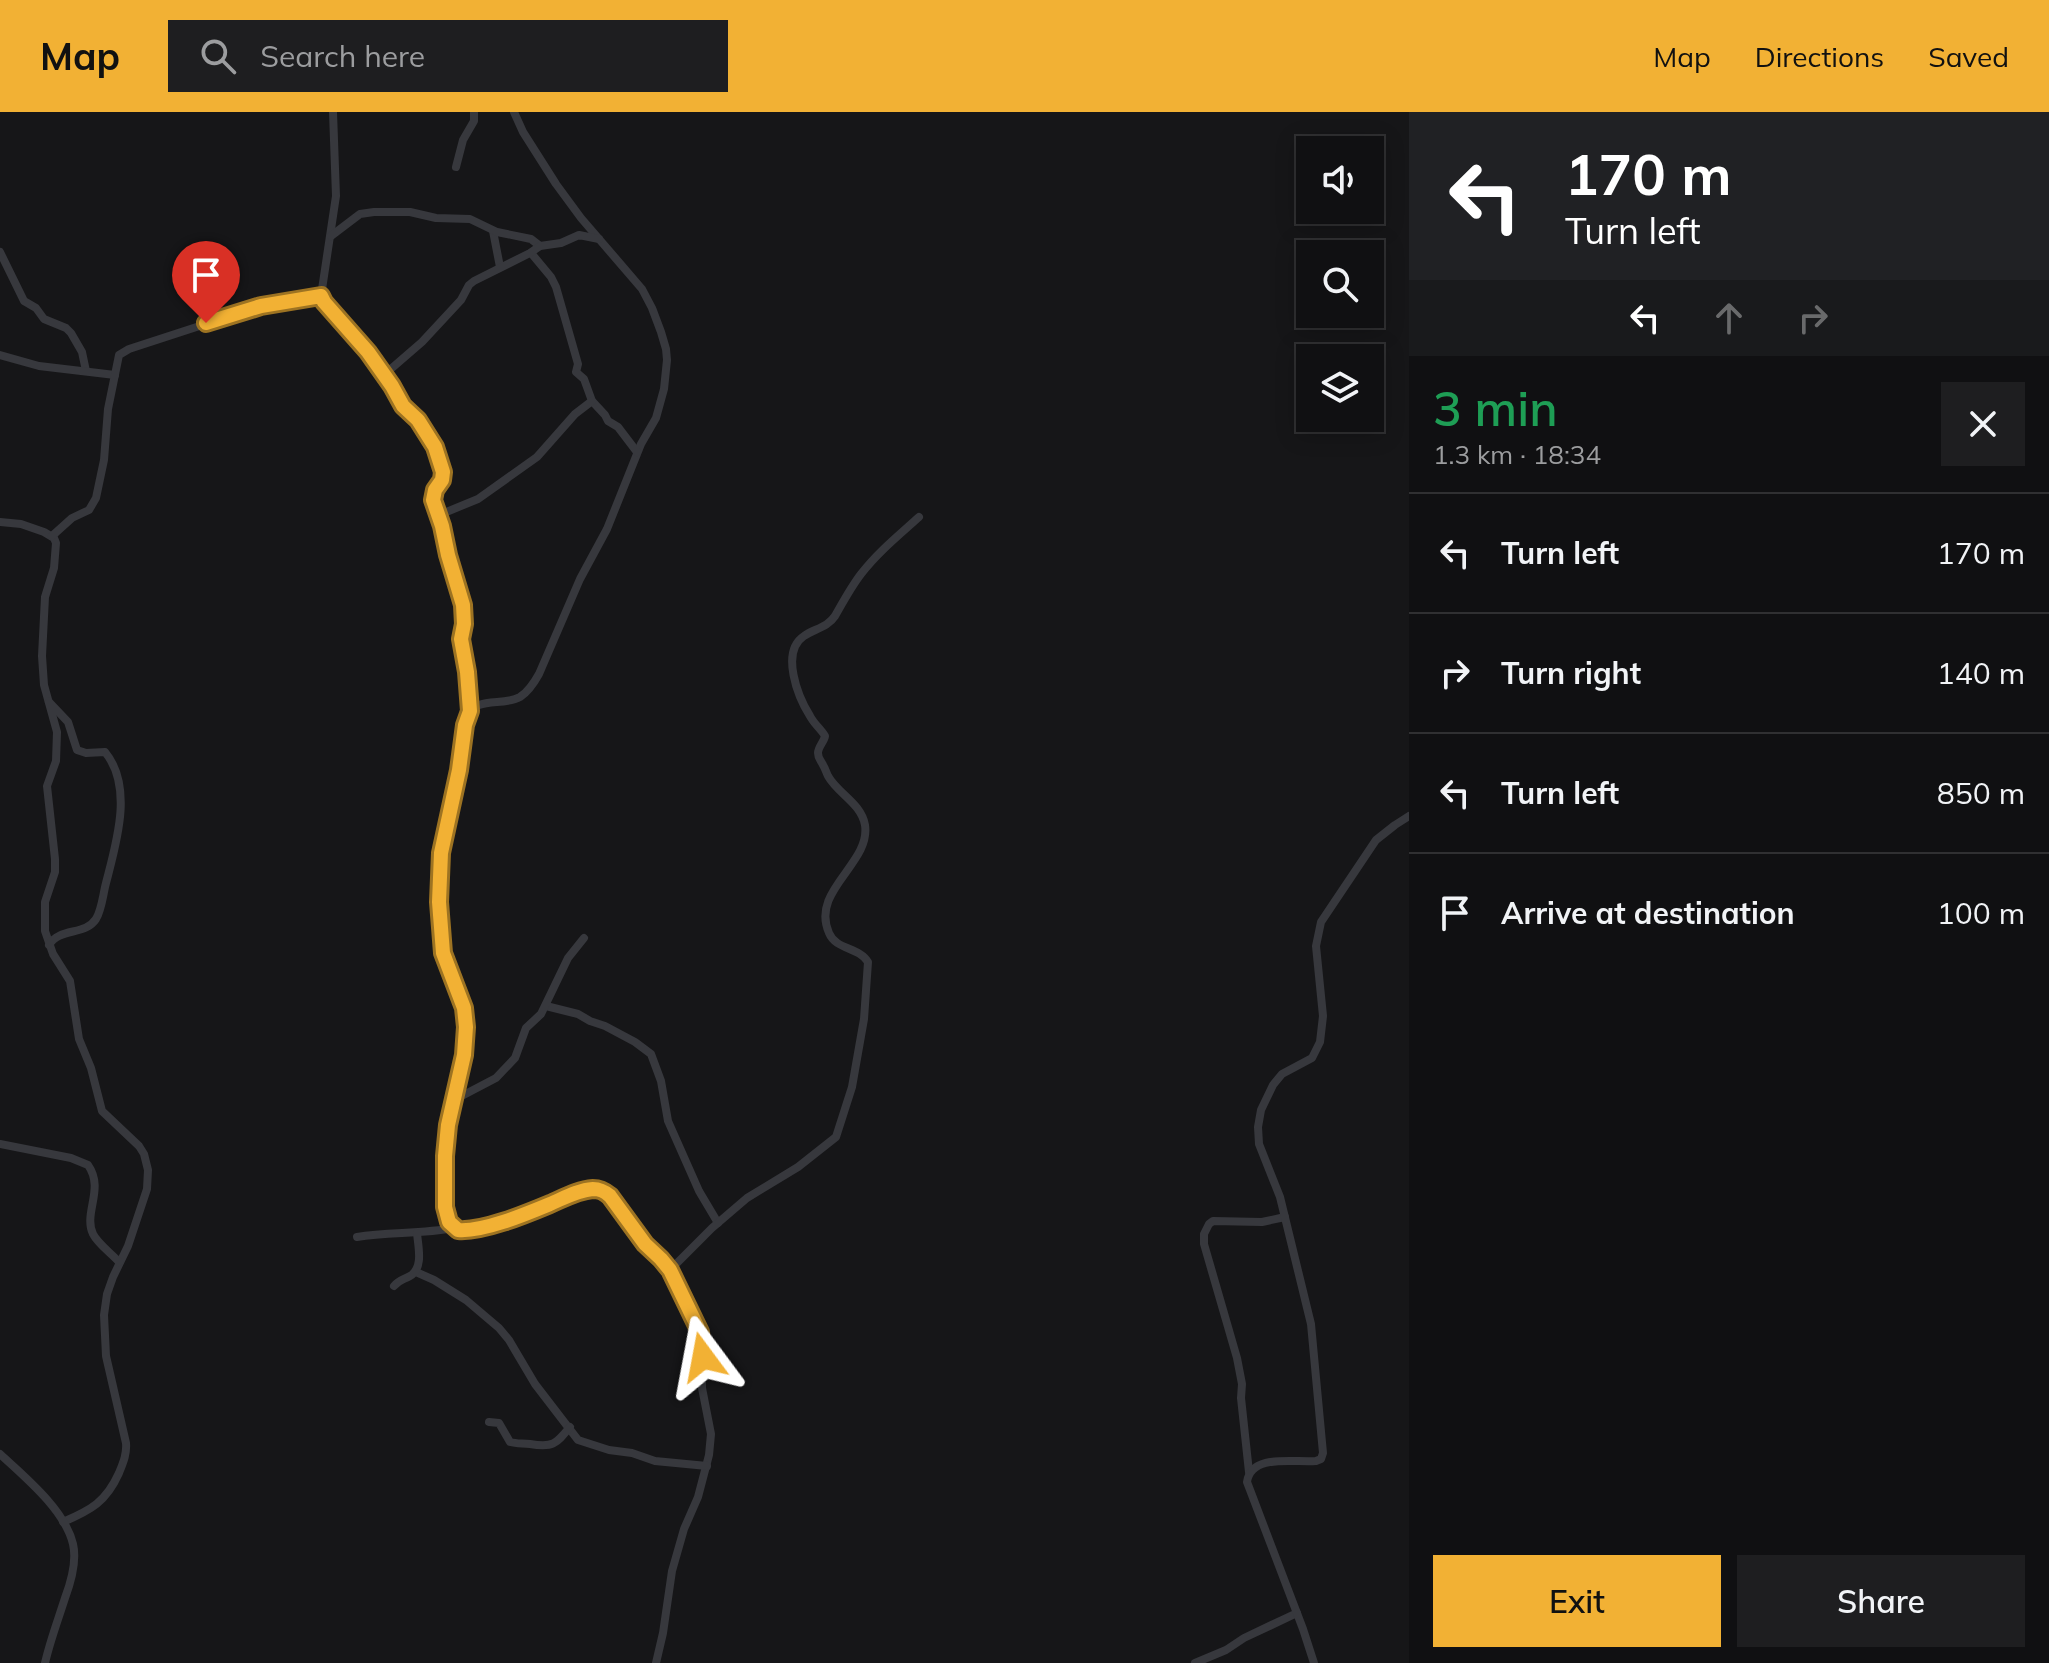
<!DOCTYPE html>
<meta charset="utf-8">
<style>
:root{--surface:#101012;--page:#1e1e20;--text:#f1f3f6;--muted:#9c9d9f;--line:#303032;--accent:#f2b134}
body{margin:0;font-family:Mulish,sans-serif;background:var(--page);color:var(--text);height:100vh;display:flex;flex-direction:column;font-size:30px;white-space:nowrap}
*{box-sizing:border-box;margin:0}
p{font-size:26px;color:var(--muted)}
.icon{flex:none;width:44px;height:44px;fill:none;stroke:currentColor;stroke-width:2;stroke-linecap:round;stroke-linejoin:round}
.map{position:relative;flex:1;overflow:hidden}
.panel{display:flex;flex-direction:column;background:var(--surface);width:640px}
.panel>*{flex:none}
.banner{background:#202124;color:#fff;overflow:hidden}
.buttons{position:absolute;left:1296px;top:24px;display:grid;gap:16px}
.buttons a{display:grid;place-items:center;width:88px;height:88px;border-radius:0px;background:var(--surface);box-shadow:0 4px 20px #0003,0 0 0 2px var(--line);font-size:40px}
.pin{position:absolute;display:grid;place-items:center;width:68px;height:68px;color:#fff;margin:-82px -34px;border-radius:50% 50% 50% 0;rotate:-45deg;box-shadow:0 0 8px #0007}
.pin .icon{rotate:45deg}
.me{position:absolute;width:88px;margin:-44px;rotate:347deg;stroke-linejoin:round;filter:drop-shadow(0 0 6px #0008)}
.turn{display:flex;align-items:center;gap:28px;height:168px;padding:0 24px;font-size:36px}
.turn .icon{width:104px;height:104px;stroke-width:2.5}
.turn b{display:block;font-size:56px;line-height:68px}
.lanes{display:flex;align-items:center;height:76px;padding:0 24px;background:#0003;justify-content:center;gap:40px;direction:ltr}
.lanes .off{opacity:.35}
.round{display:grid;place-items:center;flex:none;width:84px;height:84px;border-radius:0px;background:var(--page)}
.headline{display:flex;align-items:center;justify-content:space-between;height:136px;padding:0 24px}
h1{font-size:48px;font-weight:600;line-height:60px;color:#1e9e55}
.cta{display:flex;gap:16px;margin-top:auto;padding:16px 24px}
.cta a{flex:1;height:92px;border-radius:0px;background:var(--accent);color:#111;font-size:32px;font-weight:600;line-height:92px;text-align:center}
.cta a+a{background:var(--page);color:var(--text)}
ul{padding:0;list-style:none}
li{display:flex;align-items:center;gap:24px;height:120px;padding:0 24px;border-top:2px solid var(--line)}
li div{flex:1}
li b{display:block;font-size:30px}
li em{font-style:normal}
header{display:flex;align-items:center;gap:48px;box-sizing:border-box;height:112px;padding:0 40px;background:var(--accent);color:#111}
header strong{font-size:38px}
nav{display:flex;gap:44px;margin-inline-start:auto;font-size:28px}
.search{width:560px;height:72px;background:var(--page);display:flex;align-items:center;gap:20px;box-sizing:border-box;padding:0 28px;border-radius:0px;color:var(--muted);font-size:30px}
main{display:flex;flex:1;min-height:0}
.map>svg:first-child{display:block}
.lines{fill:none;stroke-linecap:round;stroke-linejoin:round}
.minor{stroke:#37383d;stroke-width:8}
.route-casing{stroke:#9d7322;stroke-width:20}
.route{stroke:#f2b134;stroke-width:14}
</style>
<header>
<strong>Map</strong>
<div class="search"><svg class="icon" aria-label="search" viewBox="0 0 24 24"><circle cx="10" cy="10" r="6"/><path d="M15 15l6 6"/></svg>Search here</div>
<nav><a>Map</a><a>Directions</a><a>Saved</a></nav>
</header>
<main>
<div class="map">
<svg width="1409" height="1551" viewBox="0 0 1409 1551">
<rect width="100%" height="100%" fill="#161618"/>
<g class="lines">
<!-- minor -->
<g class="minor">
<polyline points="333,0 336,84 321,184 325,191 368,240 392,274 403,294 418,308 435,335 442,357 443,364 435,378 433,388 442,414 448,443 463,493 464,512 461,527 467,560 470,599"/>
<path d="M 514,0 L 523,20 L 556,72 L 581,106 L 642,177 L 652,196 L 661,220 L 666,237 L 667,248 L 664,277 L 656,306 L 641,332 L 607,417 L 580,467 L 539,562 C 534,571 528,580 520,585 C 502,595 475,583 467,606 C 461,623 462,642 458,660 C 453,686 446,711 441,738 C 436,770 437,808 443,841 C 444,849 448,856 451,864 C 460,885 468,904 466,928 C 463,960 451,991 447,1023 C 444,1041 438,1108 456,1117 C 476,1127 559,1086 583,1079 C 594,1077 600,1077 610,1084 L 645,1132 L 661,1147 L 670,1158 L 696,1211 L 702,1227 L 702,1276 L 711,1322 L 709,1343 L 698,1385 L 684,1417 L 672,1459 L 663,1521 L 656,1551"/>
<polyline points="456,55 463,28 474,9 474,0"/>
<polyline points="493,119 500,155"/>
<polyline points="331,124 360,102 374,100 410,100 436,106 470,107 497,120 531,127 540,134"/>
<polyline points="0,140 24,189 36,196 44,207 66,216 71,221 82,240 86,259"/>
<polyline points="531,141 551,165 556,175 578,252 576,260 584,267 592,289 605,303 608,309 618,315 637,340"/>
<polyline points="0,243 39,254 115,263"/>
<polyline points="385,262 422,230 461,188 469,173 474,169 530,141 540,134 561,131 579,123 599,127"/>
<polyline points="439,403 478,387 537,345 575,302 592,289"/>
<path d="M 0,410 L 21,412 L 44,420 L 54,426 L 56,431 L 54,456 L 45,485 L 42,544 L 44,573 L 57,620 L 56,649 L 47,674 L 55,747 L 55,760 L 45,790 L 45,819 L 53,842 L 70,869 L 79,927 L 91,956 L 102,999 L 139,1034 L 144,1042 L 148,1058 L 147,1077 L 128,1134 L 113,1165 L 107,1182 L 104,1203 L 106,1244 L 126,1331 C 127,1342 123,1351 119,1361 C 106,1390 91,1398 63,1410"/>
<polyline points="52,424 72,406 89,398 96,386 104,348 108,297 119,243 129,237 261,194 321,184"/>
<path d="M 49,590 L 68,610 L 77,638 L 86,641 L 105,640 C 134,675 116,732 106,771 C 103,782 102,797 96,807 C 85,824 60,815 49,833"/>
<polyline points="546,894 578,902 590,909 605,914 635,930 651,942 661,969 668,1009 699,1079 718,1111"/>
<polyline points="454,988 496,966 515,946 526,916 541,902 568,846 584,826"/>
<path d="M 0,1032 L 71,1046 L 88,1053 C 105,1077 83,1101 93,1122 C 98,1132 111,1141 119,1150"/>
<path d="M 357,1125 C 389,1120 421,1122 454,1116"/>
<path d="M 670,1158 L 712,1116 L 747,1086 L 798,1055 L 836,1025 L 852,975 L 864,907 L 868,850 C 859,835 836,838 829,821 C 810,778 871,752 865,713 C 861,691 838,682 828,664 C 826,660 825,656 823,653 C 821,648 818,647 818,641 C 818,635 824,630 825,624 C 821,617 814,612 810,604 C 798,585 780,540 804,524 C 814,517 828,515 835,504 C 843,490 851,475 861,462 C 878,440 899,423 919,405"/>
<polyline points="416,1160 434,1168 466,1188 499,1216 509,1228 535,1272 578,1328 609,1338 632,1341 655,1349 707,1354"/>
<path d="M 394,1174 C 399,1168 403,1168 410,1164 C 424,1156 418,1134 417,1121"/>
<path d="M 489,1310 L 499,1311 L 510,1330 C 517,1332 523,1331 530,1332 C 553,1336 556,1332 570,1315"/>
<path d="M 0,1342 C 25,1365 65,1398 73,1432 C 77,1449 71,1470 65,1486 C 58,1508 50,1529 45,1551"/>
<polyline points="1249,1360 1241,1286 1242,1272 1237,1246 1204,1132 1204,1122 1209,1112 1213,1109 1262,1110 1285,1105"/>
<polyline points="1195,1551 1226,1538 1244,1526 1297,1501"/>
<path d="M 1314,1551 L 1303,1517 L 1247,1370 C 1251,1341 1295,1351 1316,1349 L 1321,1347 L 1323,1341 L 1311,1212 L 1280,1085 L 1259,1032 L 1258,1015 L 1261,998 L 1273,973 L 1282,962 L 1312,946 L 1320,930 L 1323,904 L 1316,834 L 1321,810 L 1376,728 L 1395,713 L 1409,704"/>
</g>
</g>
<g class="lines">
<!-- route casing -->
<g class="route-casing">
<path id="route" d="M 206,211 L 261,194 L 321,184 L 324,190 L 368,240 L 392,274 L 403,294 L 418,308 L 435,335 L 443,360 L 442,368 L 435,378 L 433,388 L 442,414 L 448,443 L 463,493 L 464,512 L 461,527 L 467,560 L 470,599 L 465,613 L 459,658 L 441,741 L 439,790 L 443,841 L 464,896 L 466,915 L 464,943 L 448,1013 L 445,1044 L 445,1095 L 449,1110 L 458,1118 C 483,1120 526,1102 550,1092 C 564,1086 578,1078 593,1077 C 600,1077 604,1079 610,1084 L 645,1132 L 661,1147 L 670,1158 L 700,1220 L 703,1245"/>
</g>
<!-- route -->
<use href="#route" class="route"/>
</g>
</svg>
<div class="buttons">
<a><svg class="icon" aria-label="sound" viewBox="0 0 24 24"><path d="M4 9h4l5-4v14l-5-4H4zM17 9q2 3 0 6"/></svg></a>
<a><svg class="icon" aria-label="search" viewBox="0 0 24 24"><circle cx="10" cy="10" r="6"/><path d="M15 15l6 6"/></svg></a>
<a><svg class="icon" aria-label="layers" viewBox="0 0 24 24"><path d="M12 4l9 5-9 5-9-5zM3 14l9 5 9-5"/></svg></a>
</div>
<div class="pin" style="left:206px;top:211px;background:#d93025"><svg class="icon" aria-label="arrive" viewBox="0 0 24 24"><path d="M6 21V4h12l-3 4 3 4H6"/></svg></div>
<svg class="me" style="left:703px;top:1245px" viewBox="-20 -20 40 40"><path d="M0-17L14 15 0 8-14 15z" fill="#f2b134" stroke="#fff" stroke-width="4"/></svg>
</div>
<section class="panel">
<div class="banner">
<div class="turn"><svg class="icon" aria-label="left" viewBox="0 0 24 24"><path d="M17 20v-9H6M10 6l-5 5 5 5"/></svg><div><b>170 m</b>Turn left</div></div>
<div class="lanes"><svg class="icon" aria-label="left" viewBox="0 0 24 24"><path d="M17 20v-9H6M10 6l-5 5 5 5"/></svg><svg class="icon off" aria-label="ahead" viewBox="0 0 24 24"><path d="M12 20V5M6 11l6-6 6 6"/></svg><svg class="icon off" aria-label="right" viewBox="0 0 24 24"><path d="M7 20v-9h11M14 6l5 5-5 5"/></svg></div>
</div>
<div class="headline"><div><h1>3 min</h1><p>1.3 km · 18:34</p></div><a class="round"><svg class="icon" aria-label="close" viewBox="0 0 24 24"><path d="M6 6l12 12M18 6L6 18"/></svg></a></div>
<ul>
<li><svg class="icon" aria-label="left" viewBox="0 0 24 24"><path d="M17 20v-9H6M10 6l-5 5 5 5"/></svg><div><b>Turn left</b></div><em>170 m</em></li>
<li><svg class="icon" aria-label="right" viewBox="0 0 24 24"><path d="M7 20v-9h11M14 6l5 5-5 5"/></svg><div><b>Turn right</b></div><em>140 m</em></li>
<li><svg class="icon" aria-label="left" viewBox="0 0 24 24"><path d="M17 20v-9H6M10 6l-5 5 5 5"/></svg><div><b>Turn left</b></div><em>850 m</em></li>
<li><svg class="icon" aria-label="arrive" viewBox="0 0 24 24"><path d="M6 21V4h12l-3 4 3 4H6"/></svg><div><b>Arrive at destination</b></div><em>100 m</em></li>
</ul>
<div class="cta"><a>Exit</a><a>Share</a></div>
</section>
</main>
